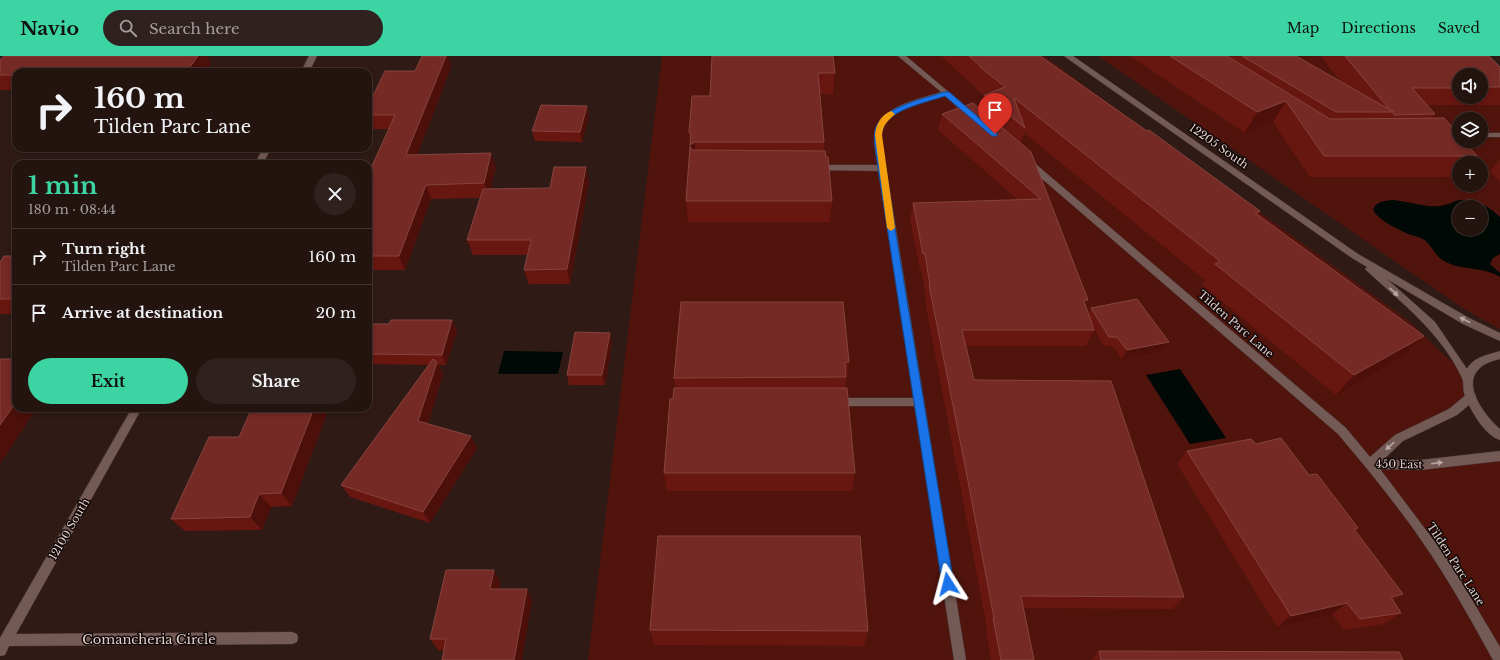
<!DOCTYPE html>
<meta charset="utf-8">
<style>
:root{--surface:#231410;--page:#2f211e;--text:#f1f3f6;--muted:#a39e9f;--line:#403330;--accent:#3dd4a3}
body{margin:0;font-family:"Libre Baskerville",serif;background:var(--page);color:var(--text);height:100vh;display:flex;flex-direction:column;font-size:15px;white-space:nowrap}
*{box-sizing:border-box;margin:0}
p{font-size:13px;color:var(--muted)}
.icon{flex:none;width:22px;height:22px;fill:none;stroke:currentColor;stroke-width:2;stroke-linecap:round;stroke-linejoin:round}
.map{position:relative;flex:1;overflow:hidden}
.side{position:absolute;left:12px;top:104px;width:360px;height:252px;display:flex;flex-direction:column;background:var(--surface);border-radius:12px;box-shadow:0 2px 6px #0003,0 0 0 1px var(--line)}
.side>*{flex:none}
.banner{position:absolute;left:12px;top:12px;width:360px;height:84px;border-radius:12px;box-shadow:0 2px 6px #0003,0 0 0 1px var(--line);background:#231410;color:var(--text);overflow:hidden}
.controls{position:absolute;left:1452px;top:12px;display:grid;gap:8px}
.controls a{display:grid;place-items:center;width:36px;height:36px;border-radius:50%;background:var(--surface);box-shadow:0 2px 6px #0003,0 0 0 1px var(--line);font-size:20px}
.pin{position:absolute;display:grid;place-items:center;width:34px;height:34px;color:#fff;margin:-41px -17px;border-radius:50% 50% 50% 0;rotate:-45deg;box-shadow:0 0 4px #0007}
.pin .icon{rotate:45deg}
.me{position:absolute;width:44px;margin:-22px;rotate:351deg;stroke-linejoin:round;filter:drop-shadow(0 0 3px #0008)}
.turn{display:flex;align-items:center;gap:14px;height:84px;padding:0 16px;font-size:18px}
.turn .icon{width:52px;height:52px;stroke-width:2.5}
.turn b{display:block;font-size:28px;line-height:34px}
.round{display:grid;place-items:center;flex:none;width:42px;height:42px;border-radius:21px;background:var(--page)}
.head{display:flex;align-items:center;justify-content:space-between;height:68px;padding:0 16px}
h1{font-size:24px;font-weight:700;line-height:30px;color:var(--accent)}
.cta{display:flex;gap:8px;margin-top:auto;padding:8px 16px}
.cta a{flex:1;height:46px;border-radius:24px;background:var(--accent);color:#111;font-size:16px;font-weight:700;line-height:46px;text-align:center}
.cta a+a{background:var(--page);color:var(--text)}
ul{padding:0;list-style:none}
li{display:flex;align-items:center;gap:12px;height:56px;padding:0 16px;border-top:1px solid var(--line)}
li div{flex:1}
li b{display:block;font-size:15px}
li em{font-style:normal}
header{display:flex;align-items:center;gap:24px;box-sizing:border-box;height:56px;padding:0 20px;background:var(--accent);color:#111}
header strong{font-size:19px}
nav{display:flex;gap:22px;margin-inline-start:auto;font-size:14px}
.search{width:280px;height:36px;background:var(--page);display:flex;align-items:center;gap:10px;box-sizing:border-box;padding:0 14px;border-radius:22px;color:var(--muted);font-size:15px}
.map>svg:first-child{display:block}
.green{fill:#51140d;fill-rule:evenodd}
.water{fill:#000905;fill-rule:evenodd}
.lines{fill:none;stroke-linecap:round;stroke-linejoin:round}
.service-casing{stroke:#463533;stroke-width:1}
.minor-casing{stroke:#463533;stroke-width:1}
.tertiary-casing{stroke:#463533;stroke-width:1}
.service{fill:#735a55;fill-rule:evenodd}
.minor{fill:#735a55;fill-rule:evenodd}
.tertiary{fill:#735a55;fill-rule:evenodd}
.wall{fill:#681610;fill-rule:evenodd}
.shaded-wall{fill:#4c0f0a}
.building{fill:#752a25;stroke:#85443f}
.oneway{fill:#b9a6a3}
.route{fill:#1a73e8;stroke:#114b97}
.slow{fill:#f59e0b}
.labels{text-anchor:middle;stroke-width:3;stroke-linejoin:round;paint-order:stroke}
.street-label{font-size:11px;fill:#dfcfcd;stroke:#110706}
.near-street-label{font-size:13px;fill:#dfcfcd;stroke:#110706}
</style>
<header>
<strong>Navio</strong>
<div class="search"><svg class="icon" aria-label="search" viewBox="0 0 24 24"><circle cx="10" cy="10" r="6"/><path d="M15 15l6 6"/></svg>Search here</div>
<nav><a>Map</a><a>Directions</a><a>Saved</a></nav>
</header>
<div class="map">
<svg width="1500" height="604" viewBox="0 0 1500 604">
<rect width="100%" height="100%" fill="#2f1a16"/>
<!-- green -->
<g class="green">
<polygon points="662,0 1044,0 1129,62 1151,77 1409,265 1443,298 1462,313 1471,341 1399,382 1371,407 1500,400 1500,604 588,604"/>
<path d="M 1098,0 L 1473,0 L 1500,27 L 1500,273 L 1464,253 ZM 1459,19 L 1481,19 L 1481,41 L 1459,41 ZM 1459,63 L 1481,63 L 1481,85 L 1459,85 ZM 1459,107 L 1481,107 L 1481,129 L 1459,129 ZM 1459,151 L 1481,151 L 1481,173 L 1459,173 Z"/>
</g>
<!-- water -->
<g class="water">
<path d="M 1393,144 C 1405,145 1417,149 1429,150 C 1441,151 1446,149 1456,145 C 1472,140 1489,150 1500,161 L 1500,198 L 1493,202 L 1490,208 L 1500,217 L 1500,221 C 1483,210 1461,215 1444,205 C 1435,200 1431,188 1423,183 C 1418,180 1413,180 1408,178 C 1396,172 1379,165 1373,154 C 1376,145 1384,145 1393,144 ZM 1459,151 L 1481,151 L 1481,173 L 1459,173 Z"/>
<polygon points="504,295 563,296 558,318 498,318"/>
<polygon points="1180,313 1226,382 1190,388 1146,319"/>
</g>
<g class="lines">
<!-- service casing -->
<g class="service-casing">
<g id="service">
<polygon points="816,109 882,109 886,112 882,115 813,114 813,110"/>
<polygon points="835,342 919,342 923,343 924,346 923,349 919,350 835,350 831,349 830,346 831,343"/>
</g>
</g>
<!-- minor casing -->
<g class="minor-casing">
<g id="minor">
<polygon points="309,0 317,0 309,16 301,16"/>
<path d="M 898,0 L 906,0 L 977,60 L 973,62 L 970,62 L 945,40 C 923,47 884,52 881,81 L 966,604 L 954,604 L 874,86 C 873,51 914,45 941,36 Z"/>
<rect x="1481" y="77" width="19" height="4"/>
<polygon points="263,92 271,92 263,108 255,108"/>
<path d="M 1029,104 L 1032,105 L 1346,372 L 1370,401 L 1395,379 L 1449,353 L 1467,338 L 1471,337 L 1475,338 L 1476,341 L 1475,344 L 1457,359 L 1403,385 L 1383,404 L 1420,404 L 1500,395 L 1500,405 L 1420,414 L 1380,413 L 1447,502 L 1500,591 L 1500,604 L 1493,604 C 1478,577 1463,549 1446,522 C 1415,471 1377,424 1338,378 L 1026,109 L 1025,107 Z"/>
<polygon points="132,352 142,352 16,578 292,576 297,578 298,582 297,586 292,588 9,590 5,599 0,600 0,582"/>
</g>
</g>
<!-- tertiary casing -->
<g class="tertiary-casing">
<path id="tertiary" d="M 1064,0 L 1073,0 L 1358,198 L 1469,262 L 1500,277 L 1500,285 L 1463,268 L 1387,223 L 1435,266 L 1467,313 C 1473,301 1488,299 1500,295 L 1500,303 C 1492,305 1484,307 1478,314 C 1462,331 1487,362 1500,373 L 1500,384 C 1484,379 1469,352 1464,337 C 1463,332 1464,326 1462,322 C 1442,278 1402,247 1367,215 L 1365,213 L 1367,211 L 1352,202 Z"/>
</g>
<!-- service -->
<use href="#service" class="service"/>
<!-- minor -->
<use href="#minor" class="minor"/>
<!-- tertiary -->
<use href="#tertiary" class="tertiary"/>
</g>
<!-- wall -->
<g class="wall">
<polygon points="4,0 207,0 211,8 16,16 16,34 0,34 0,4"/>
<polygon points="422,0 448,0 451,11 417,99 496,112 490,133 550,132 589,126 570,228 529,228 524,214 528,199 473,199 467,184 480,142 431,143 405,214 368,214 368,119 389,73 370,73 368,69 368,50 415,15"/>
<polygon points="712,0 835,17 833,38 820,38 824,86 824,95 832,145 830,166 688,166 686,145 690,90 689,77 710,40"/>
<polygon points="941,0 1040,0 1260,155 1258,158 1424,280 1404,300 1336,339 1202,229 1205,224 1024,77 1021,87 1088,244 1085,249 1088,257 1091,252 1163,295 1122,303 1113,290 1104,290 1093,271 1094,274 1086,290 966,290 974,324 1184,541 1172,553 1024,552 1034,604 991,604 986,574 987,572 961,434 925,245 926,241 921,214 920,214 910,163 913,147 1018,144 938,74 942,58 981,53 984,40 975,32 975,31"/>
<path d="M 1130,0 L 1296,0 L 1341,26 L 1321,0 L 1489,0 L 1500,11 L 1500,49 L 1427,49 L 1435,58 L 1432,62 L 1477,100 L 1472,107 L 1459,107 L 1459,121 L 1310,121 L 1273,66 L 1245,77 ZM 1459,19 L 1481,19 L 1481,41 L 1459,41 Z"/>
<polygon points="587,50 589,60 582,86 535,85 532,75"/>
<polygon points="1500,103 1500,126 1490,115"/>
<polygon points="16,200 16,258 0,258 0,206"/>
<polygon points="681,246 849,306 845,332 855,417 852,435 667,435 664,417 673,343 676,332 674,322"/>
<polygon points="452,264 457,275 446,309 439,309 443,318 428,368 477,392 430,467 350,441 341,429 429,309 368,308 368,268 389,268"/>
<polygon points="610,277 612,287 605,329 569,329 567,319"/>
<polygon points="328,354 292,450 271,451 262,474 185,475 171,463 239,381"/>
<polygon points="1256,388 1309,419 1358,472 1355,475 1403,538 1393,544 1401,557 1384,568 1344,574 1332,558 1277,571 1177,408 1187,395"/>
<polygon points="500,526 499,533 527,533 532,545 444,594 438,594 430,583"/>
<polygon points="650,574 868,575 864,590 654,589"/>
<polygon points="1099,595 1403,604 1091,604"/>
</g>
<!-- shaded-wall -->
<g class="shaded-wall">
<polygon points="198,0 207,0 211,8 205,16 186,16"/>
<polygon points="446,0 448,0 451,11 412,113 406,99"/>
<polygon points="1286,45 1273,66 1245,77 1257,56"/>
<polygon points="587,50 589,60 582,86 580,76"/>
<polygon points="695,86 696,108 692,110 690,89"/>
<polygon points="491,97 496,112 488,142 484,127"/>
<polygon points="586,111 589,126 570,228 567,213"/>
<polygon points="426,129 431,143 405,214 399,200"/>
<polygon points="1088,244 1081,260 1084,245"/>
<polygon points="452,264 457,275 446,309 442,299"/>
<polygon points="610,277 612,287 605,329 602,319"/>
<polygon points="1424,280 1404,300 1336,339 1354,319"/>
<polygon points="1169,286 1163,295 1122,303 1127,294"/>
<polygon points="437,306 443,318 425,377 418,365"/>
<polygon points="16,346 16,352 37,352 0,408 0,369"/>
<polygon points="314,352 327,352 328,354 292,450 281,437"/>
<polygon points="471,380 477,392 430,467 423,456"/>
<polygon points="259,438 271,451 262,474 250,461"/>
<polygon points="494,514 500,526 496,545 490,533"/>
<polygon points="527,533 532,545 522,604 514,604"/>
<polygon points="1347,547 1332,558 1277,571 1291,560"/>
</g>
<!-- building -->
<g class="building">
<polygon points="4,0 198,0 186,16 16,16 16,19 0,19 0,4"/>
<polygon points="422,0 446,0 406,99 491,97 484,127 426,129 399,200 368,200 368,182 369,180 368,180 368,119 395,59 368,59 368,50 385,15 415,15"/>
<polygon points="712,0 833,0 835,17 818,17 824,86 695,86 690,89 691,77 689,77 692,40 710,40"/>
<polygon points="969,0 1040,0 1147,75 1149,74 1260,155 1255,157 1424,280 1354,319 1215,208 1220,205 1014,42 1025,72 984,39 1005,31 980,11 981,11"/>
<polygon points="1170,0 1227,0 1330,63 1444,62 1459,79 1459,85 1464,85 1477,100 1324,100 1286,45 1257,56"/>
<polygon points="1242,0 1296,0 1394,56 1336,56"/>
<polygon points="1345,0 1489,0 1500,11 1500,31 1481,31 1481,19 1459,19 1459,32 1412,32 1435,58 1394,59 1393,57 1394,56 1389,53"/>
<polygon points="973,47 1031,96 1088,244 1084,245 1094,274 962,274 974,324 1111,325 1184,541 1021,540 1034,604 1001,604 993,562 994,562 967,420 929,229 930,229 925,198 923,198 913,147 1041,143 942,58"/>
<polygon points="541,49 587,50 580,76 532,75"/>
<polygon points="690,90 692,94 825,95 826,101 828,101 832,145 686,145"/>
<polygon points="554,111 586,111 567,213 524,214 531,184 467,184 483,133 550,132"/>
<polygon points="4,200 16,200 16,243 0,243 0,206"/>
<polygon points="1137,243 1169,286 1127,294 1117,281 1109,281 1091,252"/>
<polygon points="681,246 843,246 849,306 845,306 846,321 674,322"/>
<polygon points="391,264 452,264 442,299 368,298 368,268 389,268"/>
<polygon points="575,276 610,277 602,319 567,319"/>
<polygon points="0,303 16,303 16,346 0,369"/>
<polygon points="433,303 437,306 418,365 471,380 423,456 341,429"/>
<polygon points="674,332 847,332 855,417 664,417 670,343 673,343"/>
<polygon points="252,352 314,352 281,437 259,438 250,461 171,463 209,381 239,381"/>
<polygon points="1281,382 1309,419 1317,418 1358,472 1354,473 1403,538 1391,541 1401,557 1360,563 1347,547 1291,560 1187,395 1251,383 1256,388"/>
<polygon points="658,480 860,480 868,575 650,574"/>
<polygon points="446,514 494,514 490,533 527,533 514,604 442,604 446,583 430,583"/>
<polygon points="1099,595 1399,596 1403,604 1101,604"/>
</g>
<!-- one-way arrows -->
<defs><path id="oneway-solid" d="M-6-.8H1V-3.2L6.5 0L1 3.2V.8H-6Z"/></defs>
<g class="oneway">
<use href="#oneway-solid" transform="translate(1394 236) rotate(43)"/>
<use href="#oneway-solid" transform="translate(1465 264) rotate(-152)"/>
<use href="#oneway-solid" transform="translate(1390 390) rotate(138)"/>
<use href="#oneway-solid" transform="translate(1437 407) rotate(-7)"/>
</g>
<!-- route -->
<path class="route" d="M 944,36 L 949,36 L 997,77 L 997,80 L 992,80 L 945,40 C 928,46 891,53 883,71 C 879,79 884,102 885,112 L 954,528 L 952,531 L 948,533 L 944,531 L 942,528 L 878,112 C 877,102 872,79 876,71 C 885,50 924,43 944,36 Z"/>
<!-- slow -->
<path class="slow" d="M 891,55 L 895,58 C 888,65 883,68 882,79 L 895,172 L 891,175 L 887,172 L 875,79 C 876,68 881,59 891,55 Z"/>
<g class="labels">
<!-- street labels -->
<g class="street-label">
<text transform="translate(1219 90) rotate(35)" y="4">12205 South</text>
<text transform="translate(1236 268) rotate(41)" y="4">Tilden Parc Lane</text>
<text transform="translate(1399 408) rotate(1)" y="4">450 East</text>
<text transform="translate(69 473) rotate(-60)" y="4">12100 South</text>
<text transform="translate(1456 508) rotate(57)" y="4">Tilden Parc Lane</text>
</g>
<!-- near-street labels -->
<g class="near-street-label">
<text x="149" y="588">Comancheria Circle</text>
</g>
</g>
</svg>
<div class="controls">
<a><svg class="icon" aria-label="sound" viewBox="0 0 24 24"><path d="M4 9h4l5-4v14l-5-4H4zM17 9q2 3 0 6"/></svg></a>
<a><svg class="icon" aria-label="layers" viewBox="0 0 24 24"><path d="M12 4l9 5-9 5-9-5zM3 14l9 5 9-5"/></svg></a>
<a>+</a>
<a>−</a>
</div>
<div class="pin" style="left:995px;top:78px;background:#d93025"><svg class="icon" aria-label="arrive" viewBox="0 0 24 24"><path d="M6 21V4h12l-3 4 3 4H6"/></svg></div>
<svg class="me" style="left:948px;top:528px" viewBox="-20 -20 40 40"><path d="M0-17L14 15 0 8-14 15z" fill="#1a73e8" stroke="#fff" stroke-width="4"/></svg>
<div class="banner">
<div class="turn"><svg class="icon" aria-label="right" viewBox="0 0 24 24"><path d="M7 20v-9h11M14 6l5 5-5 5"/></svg><div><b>160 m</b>Tilden Parc Lane</div></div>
</div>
<section class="side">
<div class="head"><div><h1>1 min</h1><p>180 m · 08:44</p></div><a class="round"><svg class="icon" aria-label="close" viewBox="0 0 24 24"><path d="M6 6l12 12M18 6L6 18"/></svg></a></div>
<ul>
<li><svg class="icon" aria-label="right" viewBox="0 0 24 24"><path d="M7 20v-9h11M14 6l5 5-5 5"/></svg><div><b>Turn right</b><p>Tilden Parc Lane</p></div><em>160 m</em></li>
<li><svg class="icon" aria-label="arrive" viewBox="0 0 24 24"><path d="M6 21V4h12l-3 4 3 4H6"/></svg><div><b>Arrive at destination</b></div><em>20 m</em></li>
</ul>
<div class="cta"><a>Exit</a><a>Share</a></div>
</section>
</div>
